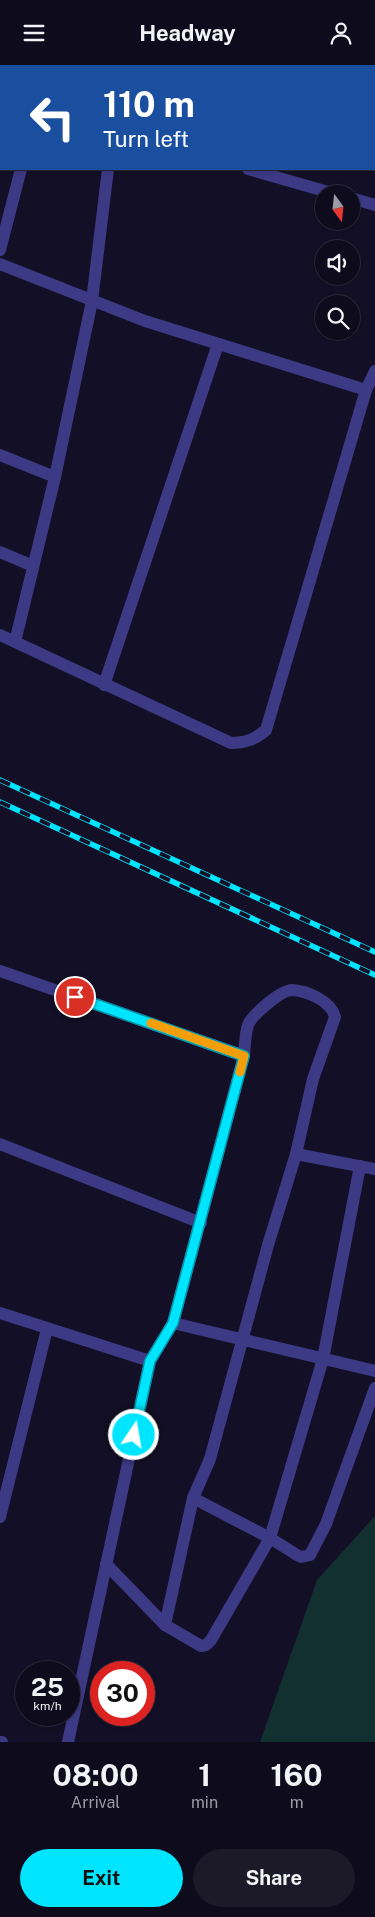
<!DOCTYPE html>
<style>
:root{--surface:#0e0b1c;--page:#1c1929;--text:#f1f3f6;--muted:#9b9ba3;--line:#2e2b3b;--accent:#00e5ff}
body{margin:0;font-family:"Public Sans",sans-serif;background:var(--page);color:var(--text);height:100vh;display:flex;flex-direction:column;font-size:19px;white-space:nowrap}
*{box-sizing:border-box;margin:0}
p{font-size:16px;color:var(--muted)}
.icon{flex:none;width:28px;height:28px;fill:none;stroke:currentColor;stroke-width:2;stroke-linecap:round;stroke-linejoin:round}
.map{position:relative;height:1677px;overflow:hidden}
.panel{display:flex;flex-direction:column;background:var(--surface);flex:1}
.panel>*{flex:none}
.top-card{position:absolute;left:0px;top:0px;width:375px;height:105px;box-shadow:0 1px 4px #0004,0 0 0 1px var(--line);background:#1a4fa0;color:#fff;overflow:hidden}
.needle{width:32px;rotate:165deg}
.fabs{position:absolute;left:315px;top:120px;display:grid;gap:10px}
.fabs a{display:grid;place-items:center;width:45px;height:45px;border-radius:50%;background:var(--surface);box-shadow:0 1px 4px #0004,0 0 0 1px var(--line);font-size:25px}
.speed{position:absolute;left:15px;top:1596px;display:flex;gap:10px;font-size:25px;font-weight:700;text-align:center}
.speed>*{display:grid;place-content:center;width:65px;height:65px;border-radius:50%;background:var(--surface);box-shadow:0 1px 4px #0004,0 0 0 1px var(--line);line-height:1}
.speed small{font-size:12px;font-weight:400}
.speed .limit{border:8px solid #d22;background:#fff;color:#111}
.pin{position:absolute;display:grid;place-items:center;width:42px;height:42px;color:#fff;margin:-21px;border:2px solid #fff;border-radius:50%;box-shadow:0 1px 5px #0007}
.me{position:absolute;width:55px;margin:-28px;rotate:12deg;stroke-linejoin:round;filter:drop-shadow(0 0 4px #0008)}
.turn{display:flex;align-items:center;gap:18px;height:105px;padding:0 20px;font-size:22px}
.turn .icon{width:65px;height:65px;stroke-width:2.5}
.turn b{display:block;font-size:35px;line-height:42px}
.eta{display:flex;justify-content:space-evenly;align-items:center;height:85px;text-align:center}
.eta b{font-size:30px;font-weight:700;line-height:35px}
.action{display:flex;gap:10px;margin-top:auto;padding:10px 20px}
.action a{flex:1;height:58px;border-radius:30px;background:var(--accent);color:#111;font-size:20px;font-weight:700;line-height:58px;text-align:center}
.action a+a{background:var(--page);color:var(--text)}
header{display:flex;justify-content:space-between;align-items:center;height:65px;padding:0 20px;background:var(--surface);font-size:22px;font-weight:700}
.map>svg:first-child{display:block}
.green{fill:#12302f}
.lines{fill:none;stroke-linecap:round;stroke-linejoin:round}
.minor{stroke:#3d3a85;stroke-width:12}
.rail-casing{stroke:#00e5ff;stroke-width:5.5}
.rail{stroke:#130f26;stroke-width:4;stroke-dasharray:11;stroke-linecap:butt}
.route-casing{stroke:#0095a6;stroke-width:12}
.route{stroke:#00e5ff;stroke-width:9}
.slow{stroke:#f59e0b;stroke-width:9}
</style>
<header><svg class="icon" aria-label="menu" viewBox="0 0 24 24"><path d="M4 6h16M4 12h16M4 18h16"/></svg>Headway<svg class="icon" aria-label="person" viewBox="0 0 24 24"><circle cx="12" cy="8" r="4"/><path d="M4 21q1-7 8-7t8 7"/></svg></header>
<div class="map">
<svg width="375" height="1677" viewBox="0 0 375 1677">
<rect width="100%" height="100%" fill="#130f26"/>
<!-- green -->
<polygon class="green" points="375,1451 375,1677 260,1677 317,1515"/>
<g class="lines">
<!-- minor -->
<g class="minor">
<polyline points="282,0 282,1"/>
<polyline points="341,1 345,0"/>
<polyline points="0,6 1,7"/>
<polyline points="248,104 335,129"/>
<polyline points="351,133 375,140"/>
<polyline points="0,185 21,104"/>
<polyline points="0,199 145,256 366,325 375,306"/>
<polyline points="0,390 55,412"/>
<polyline points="0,487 33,501"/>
<path d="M 0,570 L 231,678 C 246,678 255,674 266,665 L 366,325"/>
<polyline points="15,577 55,412 92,236 108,104"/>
<polyline points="104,620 218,279"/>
<polyline points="0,906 244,991"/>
<polyline points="0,1079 201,1158"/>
<polyline points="0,1248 150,1296 68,1677"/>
<path d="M 173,1258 L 244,991 C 245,981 245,969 248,960 C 252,950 281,925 292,925 C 308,926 331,936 335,952 L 313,1014 L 296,1089 L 375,1104"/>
<polyline points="150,1296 173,1258 375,1306"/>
<polyline points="193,1433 270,1473 297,1490 301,1492 310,1490 326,1459 375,1323"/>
<polyline points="0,1452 47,1264"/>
<polyline points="106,1499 165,1560 193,1433 210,1394 268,1180 296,1089"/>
<polyline points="165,1560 201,1581 206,1580 211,1575 270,1473 323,1294 360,1101"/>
<polyline points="0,1677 2,1677"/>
</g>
<!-- rail casing -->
<g class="rail-casing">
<g id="rail">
<polyline points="0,715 375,887"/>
<polyline points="0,737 375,910"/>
</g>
</g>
<!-- rail -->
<use href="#rail" class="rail"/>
</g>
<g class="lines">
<!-- route casing -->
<g class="route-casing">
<polyline id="route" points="75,932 244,991 173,1258 150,1296 134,1370"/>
</g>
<!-- route -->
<use href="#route" class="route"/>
<!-- slow -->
<polyline class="slow" points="151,958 244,991 240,1007"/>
</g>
</svg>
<div class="fabs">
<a><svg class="needle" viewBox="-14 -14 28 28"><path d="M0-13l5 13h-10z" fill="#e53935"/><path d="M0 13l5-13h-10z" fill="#9b9ba3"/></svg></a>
<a><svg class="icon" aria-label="sound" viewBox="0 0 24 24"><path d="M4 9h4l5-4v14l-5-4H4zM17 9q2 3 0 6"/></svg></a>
<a><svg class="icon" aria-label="search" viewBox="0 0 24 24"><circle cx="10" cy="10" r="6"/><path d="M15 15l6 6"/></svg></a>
</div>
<div class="speed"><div>25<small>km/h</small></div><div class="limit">30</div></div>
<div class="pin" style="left:75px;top:932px;background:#d93025"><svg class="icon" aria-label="arrive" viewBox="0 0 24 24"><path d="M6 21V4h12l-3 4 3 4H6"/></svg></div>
<svg class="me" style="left:134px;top:1370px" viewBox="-20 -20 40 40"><circle r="17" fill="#00e5ff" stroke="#fff" stroke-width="3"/><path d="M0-11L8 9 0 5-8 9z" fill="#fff"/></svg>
<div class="top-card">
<div class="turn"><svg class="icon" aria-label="left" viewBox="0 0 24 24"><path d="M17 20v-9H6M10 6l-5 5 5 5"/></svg><div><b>110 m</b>Turn left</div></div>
</div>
</div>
<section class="panel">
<div class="eta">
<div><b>08:00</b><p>Arrival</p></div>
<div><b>1</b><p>min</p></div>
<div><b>160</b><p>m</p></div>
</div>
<div class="action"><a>Exit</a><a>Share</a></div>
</section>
